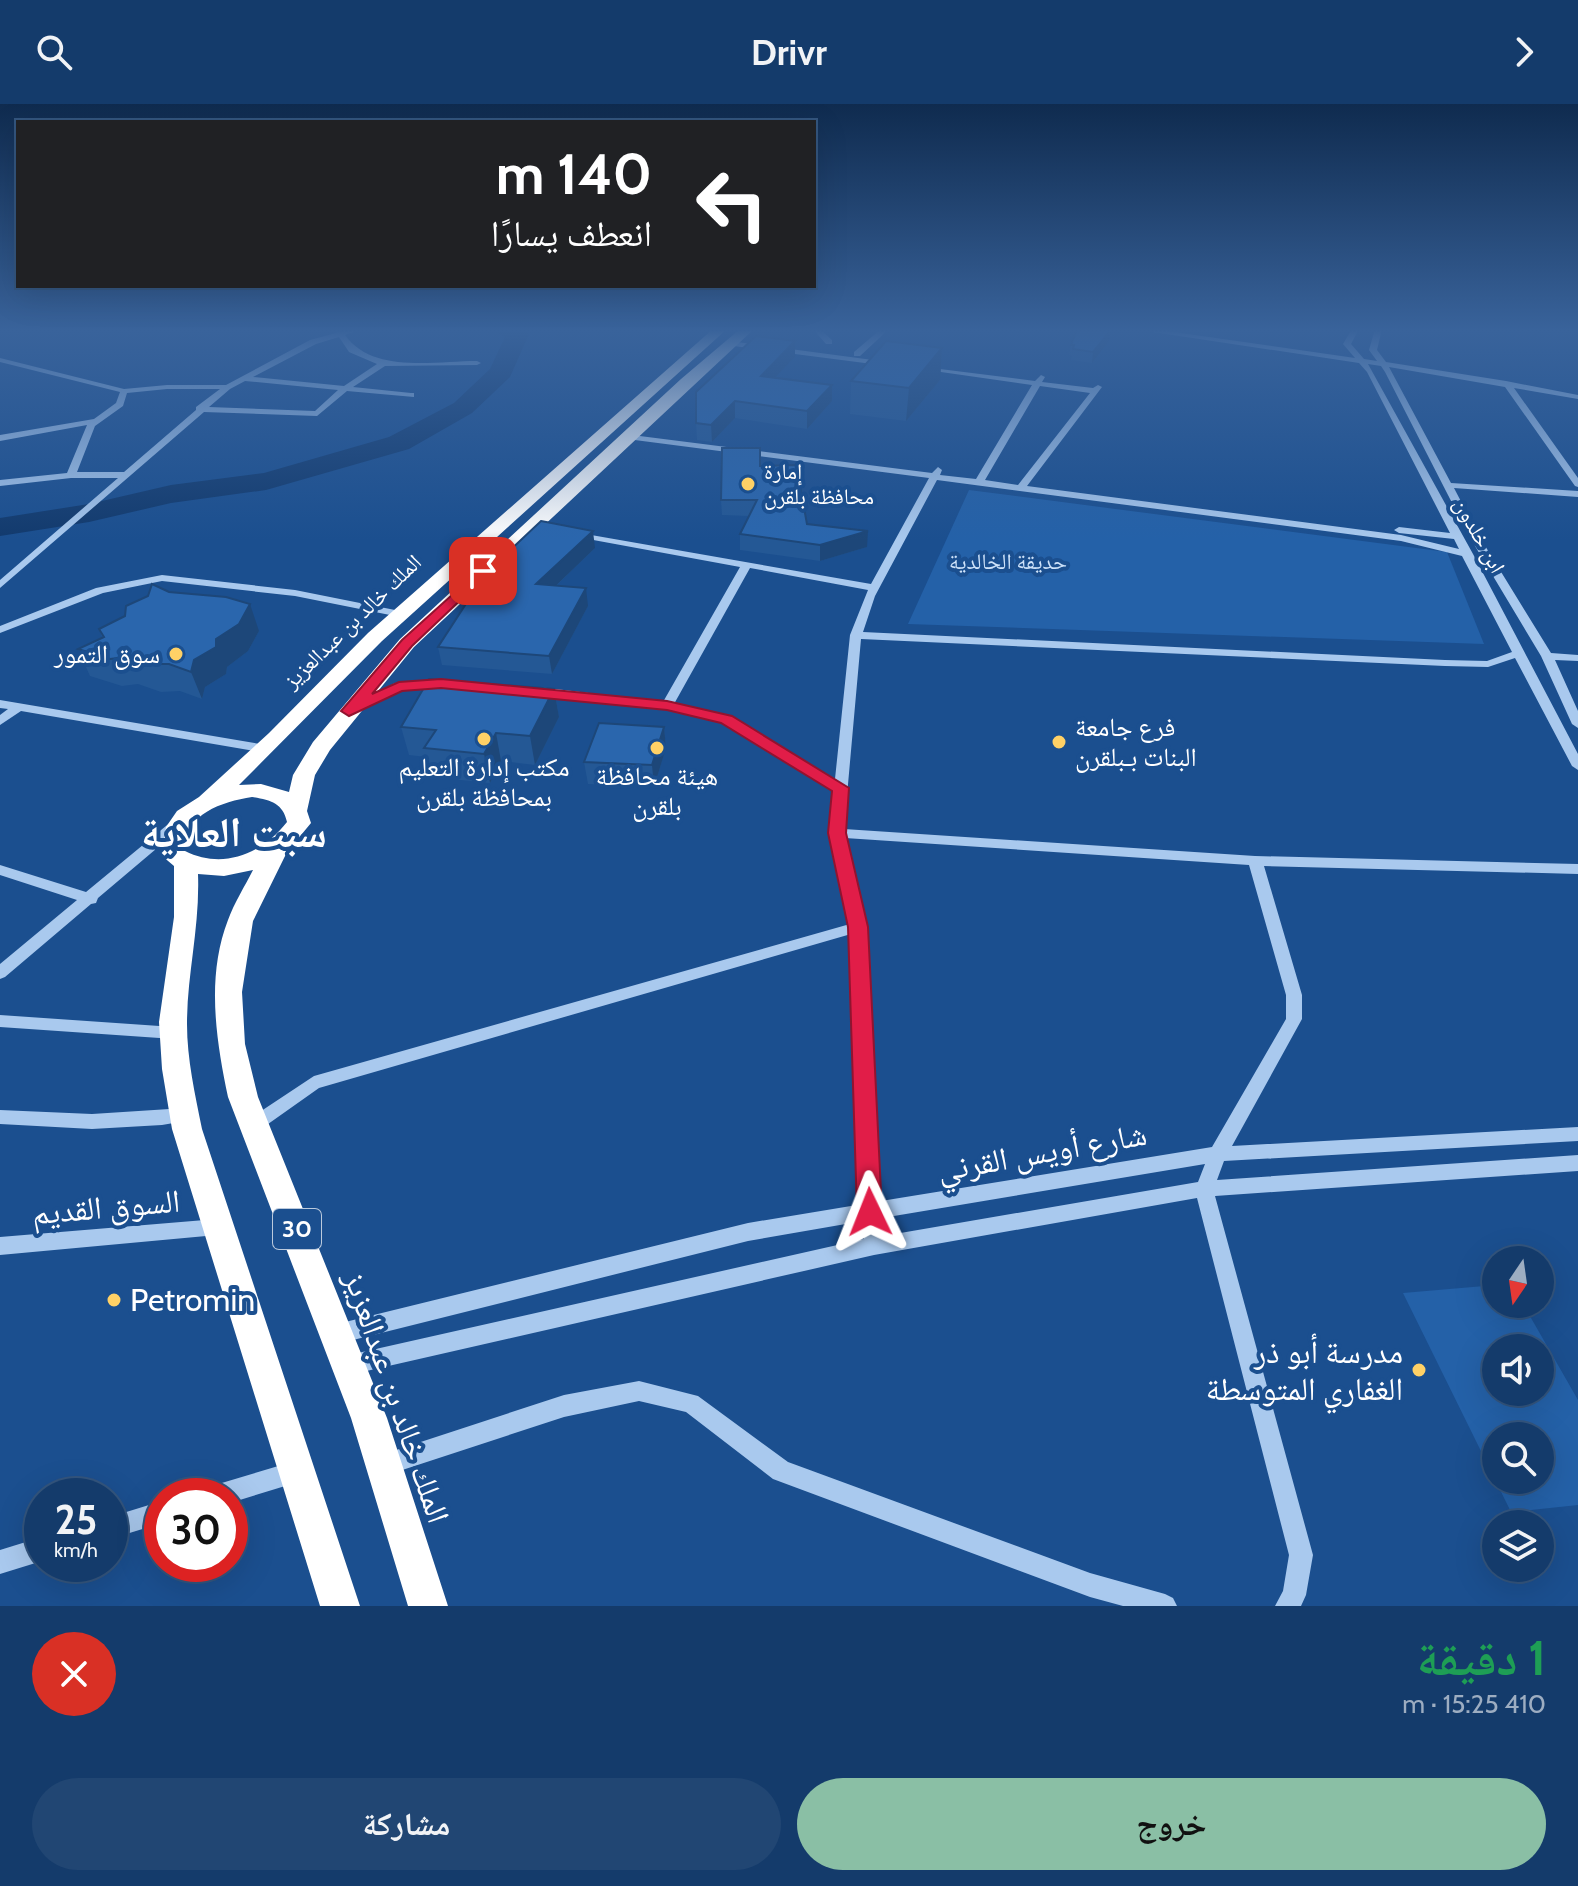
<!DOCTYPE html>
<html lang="ar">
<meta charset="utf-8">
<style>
:root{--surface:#143b6b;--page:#214673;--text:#f1f3f6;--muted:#9dadc1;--line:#33557e;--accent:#8abfa5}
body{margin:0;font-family:Cabin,"Noto Naskh Arabic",sans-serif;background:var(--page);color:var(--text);direction:rtl;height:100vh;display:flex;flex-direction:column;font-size:30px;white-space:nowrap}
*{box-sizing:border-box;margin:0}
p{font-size:26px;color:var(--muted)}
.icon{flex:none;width:44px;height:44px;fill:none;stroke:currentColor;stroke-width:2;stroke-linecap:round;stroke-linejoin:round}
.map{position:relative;height:1502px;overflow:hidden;direction:ltr}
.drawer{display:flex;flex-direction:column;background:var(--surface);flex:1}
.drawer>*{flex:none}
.top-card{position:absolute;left:16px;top:16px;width:800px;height:168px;border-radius:0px;box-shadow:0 8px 32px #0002,0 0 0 2px var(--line);direction:rtl;background:#202124;color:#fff;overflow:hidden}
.needle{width:52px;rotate:193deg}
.tools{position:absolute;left:1482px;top:1142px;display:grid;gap:16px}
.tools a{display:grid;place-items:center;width:72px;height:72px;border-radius:50%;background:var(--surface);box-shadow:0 8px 32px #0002,0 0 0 2px var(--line);font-size:40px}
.speed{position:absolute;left:24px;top:1374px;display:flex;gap:16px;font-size:40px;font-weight:700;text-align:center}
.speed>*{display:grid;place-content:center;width:104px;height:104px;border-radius:50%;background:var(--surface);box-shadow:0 8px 32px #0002,0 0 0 2px var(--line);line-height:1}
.speed small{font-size:20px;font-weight:400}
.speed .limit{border:12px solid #d22;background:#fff;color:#111}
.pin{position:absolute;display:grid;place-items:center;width:68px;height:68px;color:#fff;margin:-34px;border-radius:16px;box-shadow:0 4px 12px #0006}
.me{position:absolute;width:88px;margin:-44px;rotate:358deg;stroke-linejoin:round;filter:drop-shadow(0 0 6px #0008)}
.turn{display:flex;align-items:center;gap:28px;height:168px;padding:0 32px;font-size:36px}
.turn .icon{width:104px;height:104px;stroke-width:2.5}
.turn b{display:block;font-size:56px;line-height:68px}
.round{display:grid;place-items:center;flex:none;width:84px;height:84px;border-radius:42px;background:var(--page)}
.head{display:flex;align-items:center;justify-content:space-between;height:136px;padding:0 32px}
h1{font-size:48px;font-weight:700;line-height:60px;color:#1e9e55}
.action{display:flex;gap:16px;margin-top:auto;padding:16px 32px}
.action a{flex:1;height:92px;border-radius:48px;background:var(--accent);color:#111;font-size:32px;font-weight:700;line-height:92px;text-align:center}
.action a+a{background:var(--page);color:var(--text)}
header{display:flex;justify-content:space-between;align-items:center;height:104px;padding:0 32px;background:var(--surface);font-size:36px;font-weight:700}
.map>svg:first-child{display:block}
.green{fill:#2461a8;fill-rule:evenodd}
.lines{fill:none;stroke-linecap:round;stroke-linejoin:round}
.river{fill:#123a6d;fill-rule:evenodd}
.minor{fill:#a9c9ee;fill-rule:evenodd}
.highway{fill:#fff;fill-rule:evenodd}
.wall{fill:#245895}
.shaded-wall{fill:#1d4779}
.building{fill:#2a66ad;stroke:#1d4779;stroke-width:2}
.route{fill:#e11d48;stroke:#92132f;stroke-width:2}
.poi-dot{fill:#ffd166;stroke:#1b4f8f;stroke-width:3}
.labels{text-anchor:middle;stroke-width:8;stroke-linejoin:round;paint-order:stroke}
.far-poi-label{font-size:22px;fill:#fff;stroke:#1b4f8f;text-anchor:start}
.far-street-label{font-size:22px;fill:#fff;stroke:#1b4f8f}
.far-park-label{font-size:22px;fill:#cfe3fa;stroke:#1b4f8f}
.shield{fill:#1b4f8f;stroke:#bbcadd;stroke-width:2}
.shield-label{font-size:24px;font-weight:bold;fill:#fff}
.poi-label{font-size:26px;fill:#fff;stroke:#1b4f8f}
.near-street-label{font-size:32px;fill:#fff;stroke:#1b4f8f}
.near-poi-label{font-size:32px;fill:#fff;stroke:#1b4f8f;text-anchor:start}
.town-label{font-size:42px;font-weight:bold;fill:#fff;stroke:#1b4f8f}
</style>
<header><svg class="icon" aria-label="forward" viewBox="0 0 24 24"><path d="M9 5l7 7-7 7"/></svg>Drivr<svg class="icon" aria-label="search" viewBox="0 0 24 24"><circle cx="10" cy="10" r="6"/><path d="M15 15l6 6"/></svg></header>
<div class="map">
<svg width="1578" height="1502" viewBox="0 0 1578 1502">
<rect width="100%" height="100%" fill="#1b4f8f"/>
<!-- green -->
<g class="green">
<polygon points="969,386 1447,448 1484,540 908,520"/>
<path d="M 1496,1181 L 1496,1200 L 1523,1200 L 1578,1296 L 1578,1401 L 1511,1408 L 1403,1189 ZM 1496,1244 L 1540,1244 L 1540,1288 L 1496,1288 ZM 1496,1332 L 1540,1332 L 1540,1376 L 1496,1376 Z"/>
</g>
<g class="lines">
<!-- river -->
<polygon class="river" points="491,225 526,225 529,230 510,273 472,309 409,345 266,386 171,399 89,418 0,432 0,414 89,400 171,381 264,369 389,333 454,299 490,265 505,233"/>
<!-- minor -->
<g class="minor">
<path d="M 351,225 L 363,225 L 345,231 C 373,270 434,257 477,257 L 481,259 L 477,261 L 385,262 L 353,283 L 411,289 L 414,289 L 414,293 L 347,287 L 317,312 L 204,308 L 0,484 L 0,476 L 118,374 L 71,374 L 0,382 L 0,376 L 67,369 L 87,321 L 0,337 L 0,331 L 94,315 L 116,299 L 120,288 L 0,258 L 0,254 L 124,285 L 167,281 L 226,281 L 310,236 ZM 339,233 L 349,248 L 377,260 L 344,282 L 253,273 L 316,240 ZM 245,277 L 338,286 L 315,307 L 209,303 L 230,285 ZM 167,285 L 220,285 L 196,303 L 196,306 L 124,368 L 77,368 L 95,322 L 123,302 L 127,289 Z"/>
<polygon points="813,225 820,225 832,236 832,240 826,240"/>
<polygon points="881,225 889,225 860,252 854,252 854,248"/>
<path d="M 1133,225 L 1153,225 L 1355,254 L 1343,240 L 1352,225 L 1359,225 L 1351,240 L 1364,255 L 1377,257 L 1369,246 L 1375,225 L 1382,225 L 1377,246 L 1386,258 L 1506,277 L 1578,291 L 1578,295 L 1514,284 L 1578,374 L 1578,383 L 1575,382 L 1505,283 L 1389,263 L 1451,379 L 1578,387 L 1578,393 L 1454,384 L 1479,432 L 1551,549 L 1578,551 L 1578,557 L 1555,556 L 1578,607 L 1578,624 L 1572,620 L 1541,552 L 1469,432 L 1385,268 L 1381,262 L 1368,260 L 1473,450 L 1578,650 L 1578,666 L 1572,662 L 1515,554 L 1488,563 L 1445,562 L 861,535 L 844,725 L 1255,752 L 1578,760 L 1578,770 L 1264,762 L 1302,891 L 1302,915 L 1232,1042 L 1578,1023 L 1578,1037 L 1224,1057 L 1217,1076 L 1578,1051 L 1578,1067 L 1215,1092 L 1313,1451 L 1306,1491 L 1301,1502 L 1275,1502 L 1283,1487 L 1289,1451 L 1197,1094 L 874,1151 L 349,1271 L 342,1268 L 339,1261 L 342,1254 L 349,1251 L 864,1135 L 863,1117 L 748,1137 L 337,1240 L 330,1237 L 327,1230 L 330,1223 L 337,1220 L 748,1119 L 863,1100 L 851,830 L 319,984 L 261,1025 L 255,1027 L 249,1025 L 246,1020 L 249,1015 L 314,972 L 850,820 L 830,729 L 834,686 L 722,619 L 667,606 L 539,591 L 533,587 L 539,583 L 663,598 L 740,463 L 577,433 L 572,430 L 574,428 L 871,480 L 929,374 L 627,335 L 623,332 L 624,330 L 932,369 L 938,363 L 942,366 L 940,371 L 976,375 L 1032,281 L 920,265 L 924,263 L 1035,277 L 1041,271 L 1045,273 L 1042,278 L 1093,284 L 1098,281 L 1102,283 L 1027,382 L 1401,431 L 1459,445 L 1454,435 L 1399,429 L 1394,426 L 1399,423 L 1450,429 L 1367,268 L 1359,259 ZM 1040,282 L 1090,289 L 1018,381 L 985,376 ZM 937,376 L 1401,437 L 1462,452 L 1512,548 L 1487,557 L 1445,556 L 863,528 L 875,492 ZM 750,464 L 868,486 L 850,531 L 835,675 L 730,613 L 674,600 ZM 845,734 L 1249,761 L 1286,891 L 1286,915 L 1212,1043 L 881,1097 L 865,823 ZM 1205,1060 L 1198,1078 L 883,1132 L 882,1114 Z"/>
<polygon points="729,237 888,258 892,260 888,262 726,241 725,239"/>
<polygon points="162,471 295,486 400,507 405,510 400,513 295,492 162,477 103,489 0,529 0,522 96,484"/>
<polygon points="443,576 449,580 447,582 401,585 357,608 349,608 347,605 395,579"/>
<polygon points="0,596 266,641 272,645 266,649 21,607 0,621 0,611 8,605 0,604"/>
<polygon points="177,716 184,720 182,723 98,794 96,799 91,800 5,873 0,875 0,860 77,796 0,771 0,761 86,788 172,717"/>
<polygon points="0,911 174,923 180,924 182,929 180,934 174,935 0,923"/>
<polygon points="185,1004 191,1006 194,1011 191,1016 162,1021 92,1025 0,1020 0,1006 92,1010"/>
<polygon points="217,1115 224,1117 226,1123 224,1129 217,1131 0,1151 0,1133"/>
<polygon points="639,1277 698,1292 788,1358 1090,1469 1165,1490 1173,1494 1177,1502 1123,1502 1090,1493 781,1378 773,1375 686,1308 639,1297 564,1313 384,1372 376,1369 373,1361 376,1353 384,1350 564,1291"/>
<polygon points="295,1357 303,1360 306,1368 303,1376 295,1379 230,1399 230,1392 204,1392 207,1384 215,1381"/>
<polygon points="162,1397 162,1419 110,1435 110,1413"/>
<polygon points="42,1433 42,1457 0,1470 0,1446"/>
</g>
<!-- highway -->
<path class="highway" d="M 713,225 L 727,225 L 382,537 L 239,681 L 261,680 L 289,688 L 293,671 L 313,638 L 400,535 L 681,275 L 740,225 L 754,225 L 414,543 L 330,646 L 315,671 L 307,707 L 311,719 L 287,748 L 253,817 L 242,888 L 245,940 L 258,993 L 387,1314 L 448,1502 L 408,1502 L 351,1314 L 228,993 C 216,936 206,873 228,816 C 234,799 245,782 253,766 L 224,772 L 198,770 C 200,823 187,870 187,920 C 187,955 195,990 202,1025 L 360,1502 L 320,1502 L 172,1025 L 162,965 L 159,918 L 174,813 L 174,762 L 161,751 L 166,723 L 177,707 L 199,693 L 269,629 L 368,529 ZM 252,693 C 270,696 283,699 287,718 C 262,750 223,766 185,747 C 184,710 221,698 252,693 Z"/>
</g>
<!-- wall -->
<g class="wall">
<polygon points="1111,226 1109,237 1092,259 1071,256 1072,252 1069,251 1071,241"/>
<polygon points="795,237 795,253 775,273 832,297 807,325 735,314 712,338 697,336 696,319"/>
<polygon points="942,244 940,276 906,317 850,310 851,277"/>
<polygon points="760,362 807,420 867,443 820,457 740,446 740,430 749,412 722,411 721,396"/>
<polygon points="595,444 556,482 588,502 552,570 442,561 438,543"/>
<polygon points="169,488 259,527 248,547 227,563 226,570 205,583 202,595 180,587 161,588 138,580 122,582 90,572 78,545 102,533 99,525"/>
<polygon points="554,585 559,613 535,661 501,657 490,679 431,673 426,653 409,651 401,623"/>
<polygon points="664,623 666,644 654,683 588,680 584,658"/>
</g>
<!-- shaded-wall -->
<g class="shaded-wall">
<polygon points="1111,226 1109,237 1092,259 1093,248"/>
<polygon points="795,237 795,253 761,288 761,272"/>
<polygon points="942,244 940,276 906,317 909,284"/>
<polygon points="832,281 832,297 807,325 807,307"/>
<polygon points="735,297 735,314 712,338 711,321"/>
<polygon points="593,427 595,444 539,498 536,480"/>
<polygon points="868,427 867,443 820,457 820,441"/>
<polygon points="586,484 588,502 552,570 549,552"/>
<polygon points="250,500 259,527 248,547 227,563 226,570 205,583 202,595 191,568 194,556 216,535"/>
<polygon points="554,585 559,613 535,661 530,632"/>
<polygon points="664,623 666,644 654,683 652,661"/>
<polygon points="496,629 501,657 490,679 484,650"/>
</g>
<!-- building -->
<g class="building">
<polygon points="1077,225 1101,225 1111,226 1093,248 1073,245 1074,241 1071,241"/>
<polygon points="756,232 795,237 761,272 832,281 807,307 735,297 711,321 696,319 696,288"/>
<polygon points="886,237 942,244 909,284 851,277"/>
<polygon points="722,344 760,344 760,362 796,361 807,420 868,427 820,441 740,430 757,396 721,396"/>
<polygon points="541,417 593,427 536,480 586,484 549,552 438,543 486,469"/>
<polygon points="152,480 169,488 226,493 250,500 239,520 216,535 216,543 194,556 191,568 169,560 150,560 126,553 110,555 78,545 104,533 99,525 125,512 126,502 148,492"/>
<polygon points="429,575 554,585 530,632 496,629 484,650 424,644 436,626 401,623"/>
<polygon points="599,619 664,623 652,661 584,658"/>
</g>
<!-- sky -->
<linearGradient id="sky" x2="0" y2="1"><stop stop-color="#0f2b4f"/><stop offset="0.52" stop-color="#39639b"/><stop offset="1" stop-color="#39639b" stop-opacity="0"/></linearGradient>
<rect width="1578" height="436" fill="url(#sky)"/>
<!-- route -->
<polygon class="route" points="483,463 488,464 488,470 412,542 372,590 399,578 441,575 667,597 732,612 849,684 846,729 868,823 882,1108 878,1116 870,1119 861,1116 857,1108 848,823 828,729 832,687 721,619 667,606 441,584 402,587 349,612 341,607 402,536"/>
<!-- markers -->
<g class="poi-dot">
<circle cx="748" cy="380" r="8"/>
<circle cx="176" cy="550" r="8"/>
<circle cx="484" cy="635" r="8"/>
<circle cx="1059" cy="638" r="8"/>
<circle cx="657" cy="644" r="8"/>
<circle cx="114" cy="1196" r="8"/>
<circle cx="1419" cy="1266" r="8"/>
</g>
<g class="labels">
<!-- far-poi labels -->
<g class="far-poi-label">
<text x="764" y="375">إمارة<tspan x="764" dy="25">محافظة بلقرن</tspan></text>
</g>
<!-- far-street labels -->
<g class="far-street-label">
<text transform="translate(1480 431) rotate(61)" y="8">ابن خلدون</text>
<text transform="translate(352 517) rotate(-44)" y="8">الملك خالد بن عبدالعزيز</text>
</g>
<!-- far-park labels -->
<g class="far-park-label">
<text x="1008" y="465">حديقة الخالدية</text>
</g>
<!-- shield labels -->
<rect class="shield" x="273" y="1105" width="48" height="40" rx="6"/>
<g class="shield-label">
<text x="297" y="1133">30</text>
</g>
<!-- poi labels -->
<g class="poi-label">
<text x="160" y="559" text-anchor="end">سوق التمور</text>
<text x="1075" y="632" text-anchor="start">فرع جامعة<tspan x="1075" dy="30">البنات بـبلقرن</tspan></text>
<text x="484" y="672">مكتب إدارة التعليم<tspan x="484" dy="30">بمحافظة بلقرن</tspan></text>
<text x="657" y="681">هيئة محافظة<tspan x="657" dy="30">بلقرن</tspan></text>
</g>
<!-- near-street labels -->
<g class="near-street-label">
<text transform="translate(1042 1048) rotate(-10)" y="11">شارع أويس القرني</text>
<text transform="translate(106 1103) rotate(-5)" y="11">السوق القديم</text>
<text transform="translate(397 1293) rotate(71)" y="11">الملك خالد بن عبدالعزيز</text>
</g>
<!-- near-poi labels -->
<g class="near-poi-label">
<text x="130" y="1207">Petromin</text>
<text x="1403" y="1259" text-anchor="end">مدرسة أبو ذر<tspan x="1403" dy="37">الغفاري المتوسطة</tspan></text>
</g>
<!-- town labels -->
<g class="town-label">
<text x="234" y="743">سبت العلاية</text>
</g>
</g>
</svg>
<div class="tools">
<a><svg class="needle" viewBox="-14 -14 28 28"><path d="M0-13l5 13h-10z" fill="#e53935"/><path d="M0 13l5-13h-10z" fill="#9dadc1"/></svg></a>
<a><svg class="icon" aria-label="sound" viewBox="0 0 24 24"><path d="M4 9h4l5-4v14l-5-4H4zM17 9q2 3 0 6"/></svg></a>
<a><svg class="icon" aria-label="search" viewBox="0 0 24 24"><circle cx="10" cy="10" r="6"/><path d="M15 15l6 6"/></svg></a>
<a><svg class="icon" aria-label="layers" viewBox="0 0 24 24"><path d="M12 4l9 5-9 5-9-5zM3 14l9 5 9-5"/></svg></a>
</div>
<div class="speed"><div>25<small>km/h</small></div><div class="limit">30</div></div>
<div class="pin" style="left:483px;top:467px;background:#d93025"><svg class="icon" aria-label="arrive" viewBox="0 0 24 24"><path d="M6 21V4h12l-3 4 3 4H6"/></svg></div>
<svg class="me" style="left:870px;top:1108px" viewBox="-20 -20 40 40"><path d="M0-17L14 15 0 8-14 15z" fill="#e11d48" stroke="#fff" stroke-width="4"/></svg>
<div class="top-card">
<div class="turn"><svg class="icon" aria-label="left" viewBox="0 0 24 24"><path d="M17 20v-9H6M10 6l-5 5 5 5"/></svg><div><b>140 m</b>انعطف يسارًا</div></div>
</div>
</div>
<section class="drawer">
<div class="head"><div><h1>1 دقيقة</h1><p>410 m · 15:25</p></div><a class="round" style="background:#d93025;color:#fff"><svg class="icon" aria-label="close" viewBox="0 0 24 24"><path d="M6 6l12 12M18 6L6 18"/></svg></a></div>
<div class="action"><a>خروج</a><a>مشاركة</a></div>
</section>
